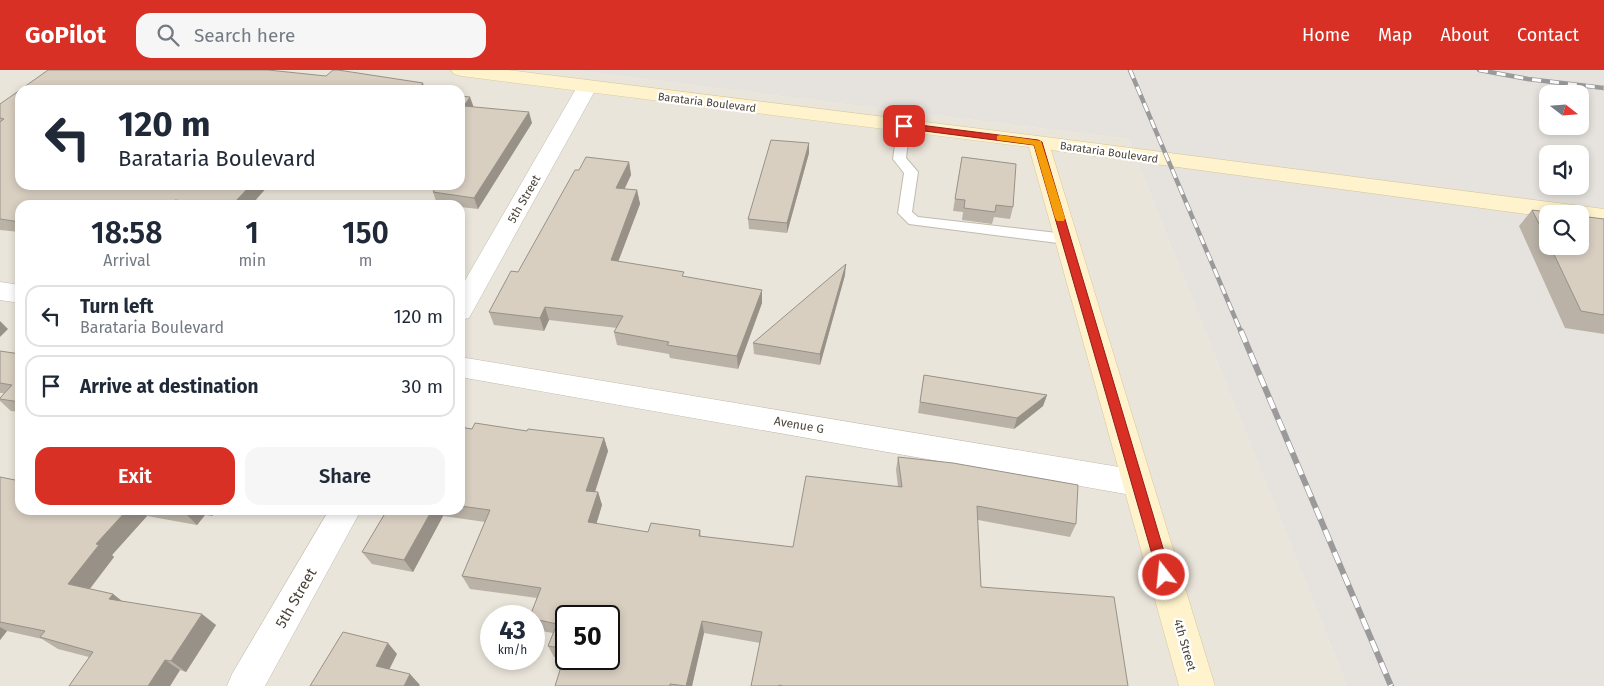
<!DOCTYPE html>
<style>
:root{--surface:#fff;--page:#f6f6f7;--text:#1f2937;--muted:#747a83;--line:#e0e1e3;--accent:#d93025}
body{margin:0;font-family:"Fira Sans",sans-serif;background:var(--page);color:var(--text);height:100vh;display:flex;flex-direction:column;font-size:19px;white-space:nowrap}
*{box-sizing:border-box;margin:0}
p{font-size:16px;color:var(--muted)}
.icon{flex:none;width:28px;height:28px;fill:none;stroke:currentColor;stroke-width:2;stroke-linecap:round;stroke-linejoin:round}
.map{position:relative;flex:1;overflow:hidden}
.details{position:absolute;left:15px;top:130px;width:450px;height:315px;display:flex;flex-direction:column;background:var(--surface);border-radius:15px;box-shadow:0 2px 8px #0003}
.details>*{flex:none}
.guide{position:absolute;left:15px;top:15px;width:450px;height:105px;border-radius:15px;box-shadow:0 2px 8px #0003;background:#fff;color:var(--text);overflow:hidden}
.needle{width:32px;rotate:107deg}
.buttons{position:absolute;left:1539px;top:15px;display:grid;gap:10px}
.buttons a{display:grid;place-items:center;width:50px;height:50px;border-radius:10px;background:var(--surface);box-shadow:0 2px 8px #0003;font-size:25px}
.speed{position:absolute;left:480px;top:535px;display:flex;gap:10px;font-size:25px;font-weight:700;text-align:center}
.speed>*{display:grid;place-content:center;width:65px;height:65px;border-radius:50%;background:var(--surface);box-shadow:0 2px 8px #0003;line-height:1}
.speed small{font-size:12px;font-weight:400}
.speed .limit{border:2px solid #111;border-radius:8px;background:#fff;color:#111}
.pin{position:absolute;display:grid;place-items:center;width:42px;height:42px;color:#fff;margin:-21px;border-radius:10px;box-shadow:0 2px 8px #0006}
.me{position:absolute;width:55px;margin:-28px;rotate:344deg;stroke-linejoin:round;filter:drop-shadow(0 0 4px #0008)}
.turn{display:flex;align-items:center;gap:18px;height:105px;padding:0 20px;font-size:22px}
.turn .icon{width:65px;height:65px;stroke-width:2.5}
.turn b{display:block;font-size:35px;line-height:42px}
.eta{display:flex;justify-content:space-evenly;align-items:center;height:85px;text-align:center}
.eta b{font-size:30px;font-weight:600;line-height:35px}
.action{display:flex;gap:10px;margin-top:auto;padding:10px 20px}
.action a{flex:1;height:58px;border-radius:15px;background:var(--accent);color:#fff;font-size:20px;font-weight:600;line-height:58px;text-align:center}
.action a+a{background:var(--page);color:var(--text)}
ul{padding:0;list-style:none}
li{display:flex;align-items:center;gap:15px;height:62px;margin:0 10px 8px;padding:0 10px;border:2px solid var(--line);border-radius:15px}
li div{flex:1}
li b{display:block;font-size:19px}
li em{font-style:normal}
header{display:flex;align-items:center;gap:30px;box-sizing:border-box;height:70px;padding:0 25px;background:var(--accent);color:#fff}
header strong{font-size:24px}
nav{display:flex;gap:28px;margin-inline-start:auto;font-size:18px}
.search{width:350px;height:45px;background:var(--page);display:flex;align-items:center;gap:12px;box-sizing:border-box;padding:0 18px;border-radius:15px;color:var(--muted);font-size:19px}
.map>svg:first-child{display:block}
.residential{fill:#eae5da;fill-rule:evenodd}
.industrial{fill:#e6e2dd;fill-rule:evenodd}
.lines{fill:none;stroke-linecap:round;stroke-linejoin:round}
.service-casing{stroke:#c2bbae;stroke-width:2}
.minor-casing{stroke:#c2bbae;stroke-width:1}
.secondary-casing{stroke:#d6c79b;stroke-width:1}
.service{fill:#fff;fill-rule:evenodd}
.minor{fill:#fff;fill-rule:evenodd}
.secondary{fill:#fff3cd;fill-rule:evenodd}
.rail-far1-casing{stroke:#9a9a9a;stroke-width:4.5}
.rail-casing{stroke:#9a9a9a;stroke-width:6}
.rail-far1{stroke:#fff;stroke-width:3;stroke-dasharray:9;stroke-linecap:butt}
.rail{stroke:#fff;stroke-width:4.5;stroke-dasharray:12;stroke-linecap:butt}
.wall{fill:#bab2a6;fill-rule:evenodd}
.shaded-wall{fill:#979187}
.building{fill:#d8cfc1;stroke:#979187}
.route{fill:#d93025;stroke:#8d1f18}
.slow{fill:#f59e0b}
.labels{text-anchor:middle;stroke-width:4.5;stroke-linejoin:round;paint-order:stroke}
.far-street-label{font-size:11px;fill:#4b4439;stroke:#fff}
.street-label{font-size:12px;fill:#4b4439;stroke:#fff}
.near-street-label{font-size:15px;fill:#4b4439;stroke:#fff}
</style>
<header>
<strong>GoPilot</strong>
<div class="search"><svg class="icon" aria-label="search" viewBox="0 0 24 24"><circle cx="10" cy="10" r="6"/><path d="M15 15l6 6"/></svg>Search here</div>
<nav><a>Home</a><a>Map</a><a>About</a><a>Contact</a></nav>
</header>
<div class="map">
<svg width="1604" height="616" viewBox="0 0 1604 616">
<rect width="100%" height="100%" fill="#f6f3ec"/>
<!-- residential -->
<path class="residential" d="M 0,0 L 570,0 L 1128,69 L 1347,616 L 0,616 ZM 20,20 L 460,20 L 460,115 L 20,115 ZM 20,135 L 460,135 L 460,440 L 20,440 ZM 491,546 L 534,546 L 534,589 L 491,589 ZM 566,546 L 609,546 L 609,589 L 566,589 Z"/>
<!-- industrial -->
<path class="industrial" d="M 570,0 L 1604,0 L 1604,616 L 1347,616 L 1128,69 ZM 1548,24 L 1580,24 L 1580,56 L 1548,56 ZM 1548,84 L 1580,84 L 1580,116 L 1548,116 ZM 1548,144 L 1580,144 L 1580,176 L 1548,176 Z"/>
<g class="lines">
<!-- service casing -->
<g class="service-casing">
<polygon id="service" points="904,52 910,56 906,88 918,102 912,142 918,147 1066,164 1071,166 1073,169 1071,172 1066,174 909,154 898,143 904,103 893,89 898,56"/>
</g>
<!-- minor casing -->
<g class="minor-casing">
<g id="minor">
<polygon points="587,11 594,13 597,17 469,248 460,250 460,219 577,17 580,13"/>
<polygon points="0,212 20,215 20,233 0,230"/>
<polygon points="460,287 1137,400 1148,404 1152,413 1148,422 1137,426 460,307"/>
<polygon points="329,440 361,440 265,616 227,616 232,604"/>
</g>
</g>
<!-- secondary casing -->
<g class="secondary-casing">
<polygon id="secondary" points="451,0 508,0 1038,66 1604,139 1604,155 1580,151 1580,144 1548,144 1548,147 1051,80 1215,616 1179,616 1029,77 461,6 454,4"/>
</g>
<!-- service -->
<use href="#service" class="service"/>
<!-- minor -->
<use href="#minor" class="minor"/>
<!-- secondary -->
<use href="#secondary" class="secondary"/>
<!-- rail-far1 casing -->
<g class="rail-far1-casing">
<g id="rail-far1">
<polyline points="1130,0 1241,262"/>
<polyline points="1479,0 1528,9 1604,18"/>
</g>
</g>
<!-- rail casing -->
<g class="rail-casing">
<polyline id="rail" points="1241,261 1391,616"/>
</g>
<!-- rail-far1 -->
<use href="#rail-far1" class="rail-far1"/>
<!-- rail -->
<use href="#rail" class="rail"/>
</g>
<!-- wall -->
<g class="wall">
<polygon points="0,34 20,115 269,115 255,130 302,135 20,135 20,162 0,160"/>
<polygon points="474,37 532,53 478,139 460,137 460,135 447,135 437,134 433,122 460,115"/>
<polygon points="809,73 809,83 787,163 749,159 748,149"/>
<polygon points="962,87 1013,137 1010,149 994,147 992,154 962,150 963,142 953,141"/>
<polygon points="629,92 631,105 624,119 637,120 640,134 618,191 685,207 762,220 762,233 738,299 670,288 669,284 617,275 614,262 617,258 549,250 544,261 494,255 489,242 518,202"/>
<polygon points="1532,140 1548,144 1548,176 1580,176 1604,149 1604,264 1565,258 1519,156"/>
<polygon points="845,205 820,295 754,284 753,273"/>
<polygon points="0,281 20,284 20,342 11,341 0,331 0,328 4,323 0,323"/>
<polygon points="924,305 1047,325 1043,336 1014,359 918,343"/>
<path d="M 460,357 L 472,359 L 527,361 L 604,368 L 608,381 L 595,422 L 598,422 L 602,435 L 596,454 L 648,462 L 700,460 L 701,467 L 793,477 L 898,417 L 896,400 L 898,387 L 1076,454 L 1070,467 L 978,450 L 981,517 L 1128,616 L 751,616 L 760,573 L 704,563 L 692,616 L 555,616 L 564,589 L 554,587 L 548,576 L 553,563 L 535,560 L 534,557 L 534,546 L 537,528 L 470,519 L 462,506 L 485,452 L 443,446 L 413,502 L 372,494 L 362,482 L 387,440 L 460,440 ZM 566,546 L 609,589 L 566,589 Z"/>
<polygon points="0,407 20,440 216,440 212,446 205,445 197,455 147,446 112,485 114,487 90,519 113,524 122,531 216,555 186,602 180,600 170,616 69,616 89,587 58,579 42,569 7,561 0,570"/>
</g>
<!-- shaded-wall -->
<g class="shaded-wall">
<polygon points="423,13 425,20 417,20"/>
<polygon points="470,27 474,38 464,36"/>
<polygon points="529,42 532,53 478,139 474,128"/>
<polygon points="809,73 809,83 787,163 787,153"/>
<polygon points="629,92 631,105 619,131 616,118"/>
<polygon points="251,115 269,115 251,135 232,135"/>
<polygon points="637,120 640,134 614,203 611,190"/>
<polygon points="175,130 178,135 170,135"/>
<polygon points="846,194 845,205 820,295 820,284"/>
<polygon points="762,220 762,233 738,299 737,286"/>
<polygon points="545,237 549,250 544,261 540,248"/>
<polygon points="0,251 8,259 0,267"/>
<polygon points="1047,325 1043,336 1014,359 1017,348"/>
<polygon points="604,368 608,381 591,434 586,421"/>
<polygon points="598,422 602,435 593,465 588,452"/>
<polygon points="127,440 141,440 147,446 112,485 114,487 84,526 68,514 96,474"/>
<polygon points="186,440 200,440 205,445 197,455 184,442"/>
<polygon points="206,440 216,440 212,446"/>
<polygon points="432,440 440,440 443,446 413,502 404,490"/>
<polygon points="113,524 128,536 109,529"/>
<polygon points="202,544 216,555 186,602 171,591"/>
<polygon points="702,551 704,563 692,616 686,616"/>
<polygon points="0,557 7,561 0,570"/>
<polygon points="388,573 397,584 386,606 376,596"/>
<polygon points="165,590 180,600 170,616 148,616"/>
<polygon points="410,604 420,615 419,616 404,616"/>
</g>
<!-- building -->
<g class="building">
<polygon points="48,0 268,0 326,6 333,0 338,0 423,13 417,20 20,20"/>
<polygon points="20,20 20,115 251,115 232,135 212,135 175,130 170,135 20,135 20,152 0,149 0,52 4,49 0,48 0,34"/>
<polygon points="460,26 470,27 464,36 529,42 474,128 433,122 438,115 460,115"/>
<polygon points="771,70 809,73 787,153 748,149"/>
<polygon points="586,87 629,92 616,118 637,120 611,190 684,202 682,206 762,220 737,286 667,275 669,272 614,262 623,246 545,237 540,248 489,242 511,201 518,202 575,100 579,100"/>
<polygon points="962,87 1016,94 1013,137 996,135 995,142 964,138 965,130 955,129"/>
<polygon points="254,130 302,135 249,135"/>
<polygon points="1532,140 1563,144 1548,144 1548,171"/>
<polygon points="1580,146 1604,149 1604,245 1581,241 1550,176 1580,176"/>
<polygon points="846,194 820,284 753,273"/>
<polygon points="0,281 20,284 20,332 0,329 0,328 12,315 0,313"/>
<polygon points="924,305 1047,325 1017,348 920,332"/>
<polygon points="475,353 527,361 528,359 604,368 586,421 598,422 588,452 648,462 651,453 700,460 699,466 793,477 806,406 902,417 898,387 953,393 1078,415 1076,454 977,436 981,517 1114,527 1128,616 783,616 779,615 779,616 751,616 762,562 702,551 686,616 670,614 670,616 555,616 566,581 566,589 609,589 609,546 566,546 566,579 548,576 557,554 534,549 534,546 530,546 541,518 462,506 490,440 460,436 460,357 472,359"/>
<polygon points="0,407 20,411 20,440 127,440 96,474 99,475 68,514 113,524 109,529 202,544 171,591 165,590 148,616 69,616 93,582 40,567 45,561 0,552"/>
<polygon points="173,440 186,440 184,442"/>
<polygon points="387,440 432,440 404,490 362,482"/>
<polygon points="343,562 388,573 376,596 410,604 404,616 310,616"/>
</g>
<!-- route -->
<polygon class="route" points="904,53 1038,70 1042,72 1171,505 1169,510 1164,512 1160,510 1158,505 1034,75 901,58 901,54"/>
<!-- slow -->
<polygon class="slow" points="1000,65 1041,71 1065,148 1064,151 1057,151 1055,148 1034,75 997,70 997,66"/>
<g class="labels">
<!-- far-street labels -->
<g class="far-street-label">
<text transform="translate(707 32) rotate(7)" y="4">Barataria Boulevard</text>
<text transform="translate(1109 82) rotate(8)" y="4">Barataria Boulevard</text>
</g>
<!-- street labels -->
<g class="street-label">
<text transform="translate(524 129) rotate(-60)" y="4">5th Street</text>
<text transform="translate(799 355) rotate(10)" y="4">Avenue G</text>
<text transform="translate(1185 575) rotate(74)" y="4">4th Street</text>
</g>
<!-- near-street labels -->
<g class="near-street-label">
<text transform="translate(296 528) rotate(-60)" y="5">5th Street</text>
</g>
</g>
</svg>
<div class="buttons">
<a><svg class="needle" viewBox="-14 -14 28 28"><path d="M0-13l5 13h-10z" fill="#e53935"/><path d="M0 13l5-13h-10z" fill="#747a83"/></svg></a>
<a><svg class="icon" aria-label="sound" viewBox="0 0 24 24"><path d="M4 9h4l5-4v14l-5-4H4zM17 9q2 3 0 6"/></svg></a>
<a><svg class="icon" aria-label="search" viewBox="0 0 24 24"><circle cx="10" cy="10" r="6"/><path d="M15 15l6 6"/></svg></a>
</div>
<div class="speed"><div>43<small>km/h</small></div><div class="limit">50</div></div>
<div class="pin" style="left:904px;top:56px;background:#d93025"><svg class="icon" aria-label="arrive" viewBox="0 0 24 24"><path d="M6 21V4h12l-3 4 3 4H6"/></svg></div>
<svg class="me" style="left:1164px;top:505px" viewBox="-20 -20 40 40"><circle r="17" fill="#d93025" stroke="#fff" stroke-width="3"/><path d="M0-11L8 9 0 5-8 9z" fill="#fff"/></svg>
<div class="guide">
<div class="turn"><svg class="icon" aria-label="left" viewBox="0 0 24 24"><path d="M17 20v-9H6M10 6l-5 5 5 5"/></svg><div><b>120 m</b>Barataria Boulevard</div></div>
</div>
<section class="details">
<div class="eta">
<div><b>18:58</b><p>Arrival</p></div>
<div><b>1</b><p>min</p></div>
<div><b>150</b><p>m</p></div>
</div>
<ul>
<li><svg class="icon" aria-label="left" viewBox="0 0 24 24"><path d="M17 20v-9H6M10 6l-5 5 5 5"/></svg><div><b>Turn left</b><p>Barataria Boulevard</p></div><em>120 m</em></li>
<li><svg class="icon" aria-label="arrive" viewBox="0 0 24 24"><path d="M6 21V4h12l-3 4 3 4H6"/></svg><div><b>Arrive at destination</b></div><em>30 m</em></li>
</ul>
<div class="action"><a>Exit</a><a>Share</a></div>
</section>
</div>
